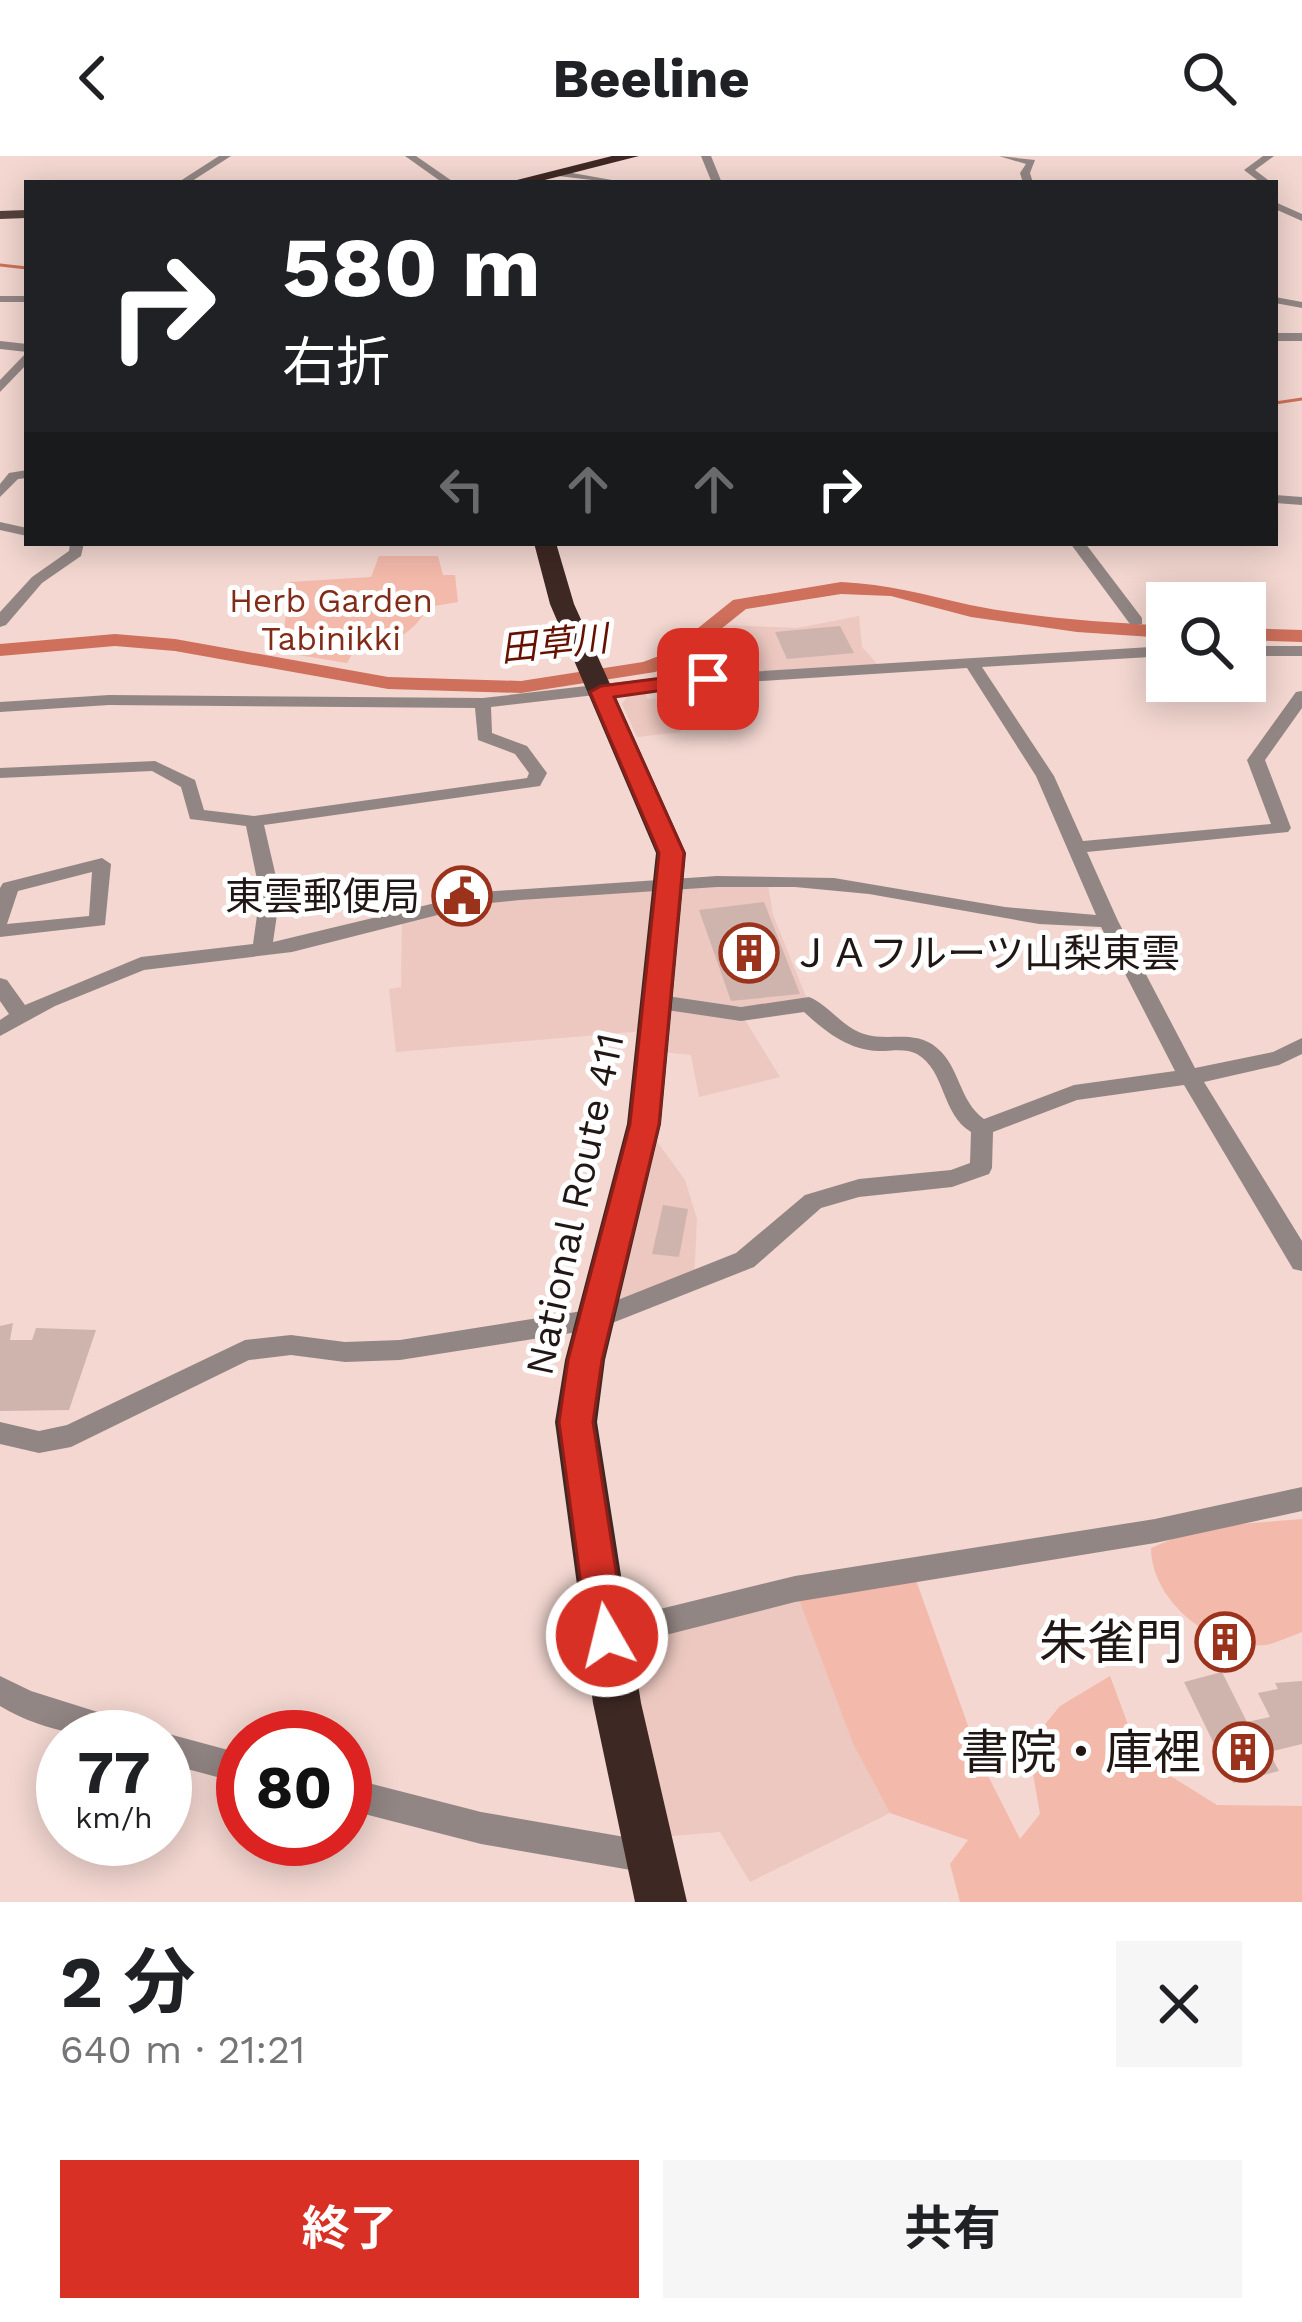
<!DOCTYPE html>
<html lang="ja">
<meta charset="utf-8">
<style>
:root{--surface:#fff;--page:#f6f6f6;--text:#202124;--muted:#757577;--accent:#d93025}
body{margin:0;font-family:"Work Sans","Noto Sans JP",sans-serif;background:var(--page);color:var(--text);height:100vh;display:flex;flex-direction:column;font-size:45px;white-space:nowrap}
*{box-sizing:border-box;margin:0}
p{font-size:39px;color:var(--muted)}
.icon{flex:none;width:66px;height:66px;fill:none;stroke:currentColor;stroke-width:2;stroke-linecap:round;stroke-linejoin:round}
.map{position:relative;height:1746px;overflow:hidden}
.sheet{display:flex;flex-direction:column;background:var(--surface);flex:1}
.sheet>*{flex:none}
.top-card{position:absolute;left:24px;top:24px;width:1254px;height:366px;border-radius:0px;box-shadow:0 6px 30px #0003;background:#202124;color:#fff;overflow:hidden}
.controls{position:absolute;left:1146px;top:426px;display:grid;gap:24px}
.controls a{display:grid;place-items:center;width:120px;height:120px;border-radius:0px;background:var(--surface);box-shadow:0 6px 30px #0003;font-size:60px}
.speed{position:absolute;left:36px;top:1554px;display:flex;gap:24px;font-size:60px;font-weight:700;text-align:center}
.speed>*{display:grid;place-content:center;width:156px;height:156px;border-radius:50%;background:var(--surface);box-shadow:0 6px 30px #0003;line-height:1}
.speed small{font-size:30px;font-weight:400}
.speed .limit{border:18px solid #d22;background:#fff;color:#111}
.pin{position:absolute;display:grid;place-items:center;width:102px;height:102px;color:#fff;margin:-51px;border-radius:24px;box-shadow:0 6px 18px #0006}
.me{position:absolute;width:132px;margin:-66px;rotate:352deg;stroke-linejoin:round;filter:drop-shadow(0 0 9px #0008)}
.turn{display:flex;align-items:center;gap:42px;height:252px;padding:0 60px;font-size:54px}
.turn .icon{width:156px;height:156px;stroke-width:2.5}
.turn b{display:block;font-size:84px;line-height:102px}
.lanes{display:flex;align-items:center;height:114px;padding:0 60px;background:#0003;justify-content:center;gap:60px;direction:ltr}
.lanes .off{opacity:.35}
.round{display:grid;place-items:center;flex:none;width:126px;height:126px;border-radius:0px;background:var(--page)}
.summary{display:flex;align-items:center;justify-content:space-between;height:204px;padding:0 60px}
h1{font-size:72px;font-weight:700;line-height:90px}
.button{display:flex;gap:24px;margin-top:auto;padding:24px 60px}
.button a{flex:1;height:138px;border-radius:0px;background:var(--accent);color:#fff;font-size:48px;font-weight:700;line-height:138px;text-align:center}
.button a+a{background:var(--page);color:var(--text)}
header{display:flex;justify-content:space-between;align-items:center;height:156px;padding:0 60px;background:var(--surface);font-size:54px;font-weight:700}
.map>svg:first-child{display:block}
.built{fill:#ecc8c0}
.green{fill:#f3b9ab}
.lines{fill:none;stroke-linecap:round;stroke-linejoin:round}
.stream{stroke:#ce705b;stroke-width:3}
.river{fill:#ce705b;fill-rule:evenodd}
.building{fill:#cfb4ad}
.minor{fill:#928684;fill-rule:evenodd}
.major{fill:#54403c;fill-rule:evenodd}
.highway{fill:#3e2823;fill-rule:evenodd}
.route{fill:#d93025;stroke:#8d1f18;stroke-width:3}
.labels{text-anchor:middle;stroke-width:10;stroke-linejoin:round;paint-order:stroke}
.far-park-label{font-size:33px;fill:#812b18;stroke:#fff}
.far-water-label{font-size:36px;font-style:italic;fill:#661000;stroke:#fff}
.poi-label{font-size:39px;fill:#211715;stroke:#fff;text-anchor:end}
.street-label{font-size:39px;fill:#211715;stroke:#fff}
.near-poi-label{font-size:48px;fill:#211715;stroke:#fff;text-anchor:end}
</style>
<header><svg class="icon" aria-label="back" viewBox="0 0 24 24"><path d="M15 5l-7 7 7 7"/></svg>Beeline<svg class="icon" aria-label="search" viewBox="0 0 24 24"><circle cx="10" cy="10" r="6"/><path d="M15 15l6 6"/></svg></header>
<div class="map">
<svg width="1302" height="1746" viewBox="0 0 1302 1746">
<rect width="100%" height="100%" fill="#f3d7d0"/>
<!-- built -->
<g class="built">
<polygon points="859,460 862,491 880,511 665,526 724,469 797,472"/>
<polygon points="645,534 647,543 674,542 681,576 637,581 622,548 630,537"/>
<polygon points="768,728 773,759 809,848 742,859 780,921 699,941 691,899 654,895 656,874 396,896 389,833 401,831 402,763 481,742"/>
<polygon points="644,968 685,1024 697,1063 694,1125 597,1163"/>
<polygon points="795,1433 853,1588 890,1657 750,1726 720,1676 649,1682 607,1480"/>
</g>
<!-- green -->
<g class="green">
<path d="M 379,400 L 438,400 L 443,419 L 455,419 L 458,446 L 428,451 C 412,481 387,489 354,495 L 347,507 L 298,499 L 283,483 L 290,426 L 371,421 Z"/>
<path d="M 1302,1363 L 1302,1476 C 1291,1480 1277,1487 1265,1489 C 1212,1495 1151,1444 1151,1392 L 1201,1371 Z"/>
<polygon points="912,1413 981,1606 1020,1683 1040,1658 1028,1589 1060,1550 1110,1520 1140,1601 1217,1649 1302,1650 1302,1746 960,1746 950,1708 968,1684 890,1657 853,1588 795,1433"/>
</g>
<g class="lines">
<!-- stream -->
<g class="stream">
<polyline points="0,109 27,112"/>
<polyline points="1275,247 1302,243"/>
</g>
<!-- river -->
<g class="river">
<path d="M 841,426 C 887,428 926,439 970,449 C 1035,462 1102,466 1167,470 L 1167,482 L 1077,476 L 971,461 L 891,440 L 841,438 L 746,453 L 681,505 L 655,516 L 521,537 L 388,533 L 175,495 L 115,490 L 0,500 L 0,488 L 115,478 L 175,483 L 388,521 L 521,525 L 643,506 L 667,497 L 733,444 Z"/>
<polygon points="1245,472 1302,474 1302,486 1245,484"/>
</g>
</g>
<!-- building -->
<g class="building">
<polygon points="840,470 854,497 787,503 775,476"/>
<polygon points="764,746 800,838 731,845 699,754"/>
<polygon points="663,1049 688,1053 679,1101 652,1098"/>
<polygon points="13,1167 10,1184 32,1184 36,1172 96,1174 69,1254 0,1255 0,1170"/>
<polygon points="1222,1516 1247,1566 1270,1561 1258,1537 1278,1533 1275,1527 1302,1525 1302,1588 1269,1596 1279,1615 1233,1627 1184,1526"/>
</g>
<g class="lines">
<!-- minor -->
<g class="minor">
<polygon points="219,0 231,0 189,27 177,27"/>
<polygon points="405,0 416,0 455,27 443,27"/>
<polygon points="701,0 711,0 722,27 712,27"/>
<polygon points="999,0 1035,4 1030,17 1033,27 1023,27 1020,17 1026,8"/>
<polygon points="1263,0 1274,0 1255,14 1272,27 1261,27 1244,14"/>
<polygon points="561,15 612,24 617,27 558,20"/>
<polygon points="1275,46 1302,58 1302,65 1275,53"/>
<rect x="0" y="140" width="27" height="6"/>
<polygon points="1275,141 1302,146 1302,152 1275,147"/>
<rect x="1275" y="177" width="27" height="8"/>
<polygon points="0,185 27,188 27,196 0,193"/>
<polygon points="27,196 27,208 0,236 0,224"/>
<polygon points="27,314 27,322 18,323 0,341 0,328 9,317"/>
<polygon points="1275,339 1302,341 1302,349 1275,347"/>
<polygon points="0,366 27,372 27,380 0,374"/>
<polygon points="70,387 84,387 81,400 42,427 6,469 0,471 0,456 32,421 69,395"/>
<polygon points="1070,387 1085,387 1142,462 1142,468 1130,468"/>
<path d="M 1167,490 L 1167,500 L 982,511 L 1054,620 L 1083,685 L 1271,668 L 1247,604 L 1296,536 L 1302,535 L 1302,552 L 1265,604 L 1291,672 L 1288,676 L 1087,696 L 1118,765 L 1195,912 L 1273,896 L 1302,882 L 1302,898 L 1279,909 L 1204,926 L 1302,1085 L 1302,1115 L 1293,1113 L 1184,929 L 1077,944 L 993,976 L 992,1012 L 989,1018 L 952,1031 L 859,1041 L 821,1052 L 754,1111 L 597,1173 L 400,1204 L 345,1206 L 291,1199 L 249,1204 L 71,1291 L 39,1297 L 0,1288 L 0,1266 L 39,1275 L 67,1269 L 245,1184 L 291,1179 L 345,1186 L 400,1184 L 595,1153 L 736,1097 L 805,1039 L 859,1023 L 951,1014 L 970,1007 L 971,976 C 941,958 946,915 917,898 C 906,892 892,895 879,895 C 848,894 826,876 804,856 L 741,865 L 660,853 L 650,846 L 653,841 L 660,839 L 741,851 L 809,841 C 829,849 842,871 864,878 C 888,886 915,873 937,892 C 960,911 959,945 984,963 L 1074,929 L 1175,915 L 1101,771 L 1039,768 L 869,738 L 795,731 L 717,731 L 520,744 L 481,748 L 292,796 L 144,814 L 55,850 L 0,880 L 0,864 L 9,858 L 0,845 L 0,822 L 7,824 L 25,849 L 141,801 L 253,788 L 260,738 L 246,670 L 190,663 L 181,631 L 152,615 L 0,622 L 0,612 L 155,605 L 195,624 L 204,654 L 254,660 L 527,622 L 529,617 L 515,598 L 478,584 L 475,552 L 109,549 L 0,556 L 0,546 L 109,539 L 483,542 L 665,521 ZM 967,512 L 1036,620 L 1096,759 L 1005,751 L 834,722 L 717,720 L 481,736 L 273,786 L 280,738 L 264,669 L 540,630 L 547,617 L 527,590 L 492,577 L 491,551 L 665,531 Z"/>
<rect x="1245" y="490" width="57" height="10"/>
<path d="M 102,702 L 111,708 L 105,769 L 0,781 L 0,732 L 3,727 ZM 92,716 L 89,760 L 7,768 L 18,735 Z"/>
<polygon points="1302,1331 1302,1355 1155,1387 795,1446 607,1494 597,1490 592,1480 597,1470 607,1466 795,1420 1155,1363"/>
<path d="M 0,1520 L 31,1535 L 142,1570 L 146,1581 C 90,1581 50,1579 0,1550 Z"/>
<polygon points="165,1577 243,1598 243,1628 165,1607 165,1581 155,1581"/>
<polygon points="345,1621 481,1656 648,1685 659,1690 664,1701 659,1712 648,1717 481,1688 345,1653"/>
</g>
<!-- major -->
<polygon class="major" points="27,54 27,62 0,63 0,55"/>
<!-- highway -->
<g class="highway">
<polygon points="612,0 639,0 533,27 505,27"/>
<polygon points="534,387 556,387 574,448 686,697 661,968 605,1204 597,1266 641,1547 687,1746 635,1746 593,1547 555,1266 565,1204 627,968 656,697 550,448"/>
</g>
</g>
<!-- route -->
<polygon class="route" points="708,516 715,518 715,527 614,541 684,697 659,968 602,1204 593,1266 626,1480 620,1492 607,1498 594,1492 588,1480 559,1266 568,1204 630,968 659,697 590,536 601,530"/>
<!-- icons -->
<defs>
<g id="civic-ring" transform="scale(3)"><circle r="9.5" fill="#fff" stroke="#9b321b" stroke-width="1.5"/><path d="M-.6-6.5H3V-4.5H.6V-3L4-1V1h2V6H-6V1h2V-1L-.6-3ZM-1.2 2.5V6h2.4V2.5Z" fill="#9b321b"/></g>
<g id="building-ring" transform="scale(3)"><circle r="9.5" fill="#fff" stroke="#9b321b" stroke-width="1.5"/><path d="M-4-6H4V6H1V3H-1V6H-4ZM-2.5-4.3h1.7v1.8h-1.7ZM.8-4.3h1.7v1.8H.8ZM-2.5-1h1.7V.8h-1.7ZM.8-1h1.7V.8H.8Z" fill="#9b321b"/></g>
</defs>
<g fill-rule="evenodd">
<use href="#civic-ring" x="462" y="740"/>
<use href="#building-ring" x="749" y="797"/>
<use href="#building-ring" x="1225" y="1486"/>
<use href="#building-ring" x="1243" y="1596"/>
</g>
<g class="labels">
<!-- far-park labels -->
<g class="far-park-label">
<text x="331" y="456">Herb Garden<tspan x="331" dy="38">Tabinikki</tspan></text>
</g>
<!-- far-water labels -->
<g class="far-water-label">
<text transform="translate(554 487) rotate(-6)" y="13">田草川</text>
</g>
<!-- poi labels -->
<g class="poi-label">
<text x="420" y="754">東雲郵便局</text>
<text x="791" y="811" text-anchor="start">ＪＡフルーツ山梨東雲</text>
</g>
<!-- street labels -->
<g class="street-label">
<text transform="translate(574 1048) rotate(-78)" y="14">National Route 411</text>
</g>
<!-- near-poi labels -->
<g class="near-poi-label">
<text x="1183" y="1503">朱雀門</text>
<text x="1201" y="1613">書院・庫裡</text>
</g>
</g>
</svg>
<div class="controls">
<a><svg class="icon" aria-label="search" viewBox="0 0 24 24"><circle cx="10" cy="10" r="6"/><path d="M15 15l6 6"/></svg></a>
</div>
<div class="speed"><div>77<small>km/h</small></div><div class="limit">80</div></div>
<div class="pin" style="left:708px;top:523px;background:#d93025"><svg class="icon" aria-label="arrive" viewBox="0 0 24 24"><path d="M6 21V4h12l-3 4 3 4H6"/></svg></div>
<svg class="me" style="left:607px;top:1480px" viewBox="-20 -20 40 40"><circle r="17" fill="#d93025" stroke="#fff" stroke-width="3"/><path d="M0-11L8 9 0 5-8 9z" fill="#fff"/></svg>
<div class="top-card">
<div class="turn"><svg class="icon" aria-label="right" viewBox="0 0 24 24"><path d="M7 20v-9h11M14 6l5 5-5 5"/></svg><div><b>580 m</b>右折</div></div>
<div class="lanes"><svg class="icon off" aria-label="left" viewBox="0 0 24 24"><path d="M17 20v-9H6M10 6l-5 5 5 5"/></svg><svg class="icon off" aria-label="ahead" viewBox="0 0 24 24"><path d="M12 20V5M6 11l6-6 6 6"/></svg><svg class="icon off" aria-label="ahead" viewBox="0 0 24 24"><path d="M12 20V5M6 11l6-6 6 6"/></svg><svg class="icon" aria-label="right" viewBox="0 0 24 24"><path d="M7 20v-9h11M14 6l5 5-5 5"/></svg></div>
</div>
</div>
<section class="sheet">
<div class="summary"><div><h1>2 分</h1><p>640 m · 21:21</p></div><a class="round"><svg class="icon" aria-label="close" viewBox="0 0 24 24"><path d="M6 6l12 12M18 6L6 18"/></svg></a></div>
<div class="button"><a>終了</a><a>共有</a></div>
</section>
